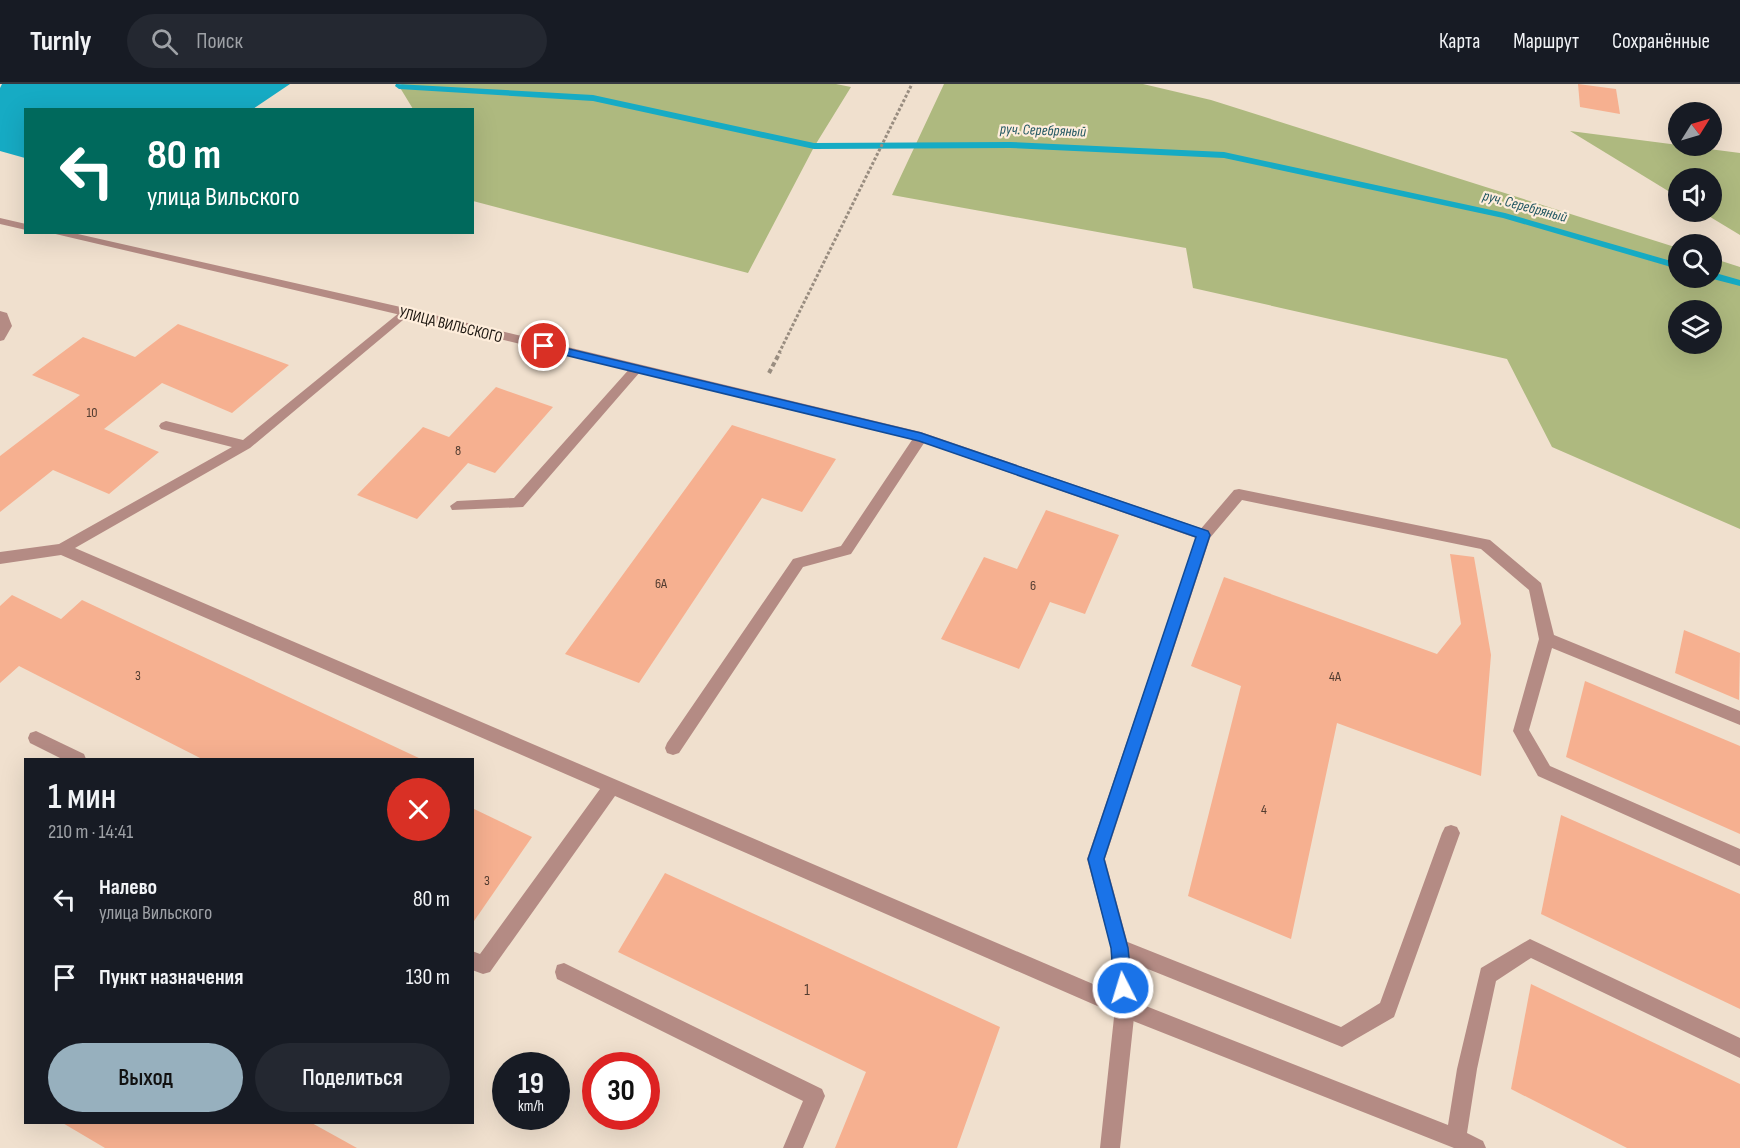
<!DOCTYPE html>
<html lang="ru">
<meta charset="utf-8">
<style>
:root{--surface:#171b24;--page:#242831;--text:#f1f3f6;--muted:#9ea1a6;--line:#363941;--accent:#97b0be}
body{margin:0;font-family:"Sofia Sans Condensed",sans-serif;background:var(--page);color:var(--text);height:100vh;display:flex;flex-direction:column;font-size:22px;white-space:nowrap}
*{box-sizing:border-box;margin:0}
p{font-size:20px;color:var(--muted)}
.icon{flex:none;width:33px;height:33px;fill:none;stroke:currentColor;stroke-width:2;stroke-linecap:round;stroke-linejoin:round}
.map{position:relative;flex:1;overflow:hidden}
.sheet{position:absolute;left:24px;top:674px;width:450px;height:366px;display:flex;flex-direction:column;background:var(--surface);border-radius:0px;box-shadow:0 6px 24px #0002}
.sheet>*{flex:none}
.banner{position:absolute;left:24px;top:24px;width:450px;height:126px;border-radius:0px;box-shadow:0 6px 24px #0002;background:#00695c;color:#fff;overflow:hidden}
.needle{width:39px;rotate:53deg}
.fabs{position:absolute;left:1668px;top:18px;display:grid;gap:12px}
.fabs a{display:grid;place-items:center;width:54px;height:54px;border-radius:50%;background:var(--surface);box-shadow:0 6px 24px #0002;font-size:30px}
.speed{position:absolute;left:492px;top:968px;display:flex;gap:12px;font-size:30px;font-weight:700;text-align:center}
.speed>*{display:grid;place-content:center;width:78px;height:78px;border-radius:50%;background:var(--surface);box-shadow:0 6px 24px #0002;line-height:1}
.speed small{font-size:15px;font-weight:400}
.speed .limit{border:9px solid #d22;background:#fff;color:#111}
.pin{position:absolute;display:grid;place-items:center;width:51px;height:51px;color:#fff;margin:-26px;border:3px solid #fff;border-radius:50%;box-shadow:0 2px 6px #0007}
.me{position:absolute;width:66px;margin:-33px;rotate:355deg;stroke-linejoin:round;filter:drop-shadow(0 0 4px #0008)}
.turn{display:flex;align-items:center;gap:21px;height:126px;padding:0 24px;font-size:27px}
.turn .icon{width:78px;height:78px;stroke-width:2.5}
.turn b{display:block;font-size:42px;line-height:51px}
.round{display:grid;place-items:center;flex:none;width:63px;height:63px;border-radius:32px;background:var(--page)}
.headline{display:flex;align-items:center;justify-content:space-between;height:102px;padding:0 24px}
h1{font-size:36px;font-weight:600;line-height:45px}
.primary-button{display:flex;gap:12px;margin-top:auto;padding:12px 24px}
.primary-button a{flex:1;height:69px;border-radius:36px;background:var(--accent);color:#111;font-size:24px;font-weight:600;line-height:69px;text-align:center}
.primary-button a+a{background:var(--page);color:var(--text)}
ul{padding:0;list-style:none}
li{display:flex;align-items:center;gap:18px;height:78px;padding:0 24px}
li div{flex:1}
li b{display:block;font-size:22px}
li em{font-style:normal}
header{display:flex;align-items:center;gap:36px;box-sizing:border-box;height:84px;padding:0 30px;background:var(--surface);border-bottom:2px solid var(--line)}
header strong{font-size:28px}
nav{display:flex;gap:33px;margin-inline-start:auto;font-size:21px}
.search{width:420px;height:54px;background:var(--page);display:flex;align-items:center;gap:15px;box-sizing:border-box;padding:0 21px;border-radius:33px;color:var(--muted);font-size:22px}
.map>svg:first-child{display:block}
.green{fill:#aeb97f;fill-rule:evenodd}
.water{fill:#16abc4}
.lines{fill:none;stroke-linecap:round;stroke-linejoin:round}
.stream{fill:#16abc4;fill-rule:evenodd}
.building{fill:#f6b090}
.path-far1{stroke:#998d80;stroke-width:3;stroke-dasharray:3 2;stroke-linecap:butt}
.path{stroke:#998d80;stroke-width:4;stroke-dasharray:4.5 3;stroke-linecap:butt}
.service{fill:#b48b84;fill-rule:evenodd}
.minor{fill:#b48b84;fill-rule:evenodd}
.route{fill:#1a73e8;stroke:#114b97;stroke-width:1.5}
.labels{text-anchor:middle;stroke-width:4.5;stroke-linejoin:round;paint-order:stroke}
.number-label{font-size:14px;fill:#523c30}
.far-water-label{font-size:15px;font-style:italic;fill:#235863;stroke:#feeddb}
.street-label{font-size:16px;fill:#1c1610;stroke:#feeddb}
.near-number-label{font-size:16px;fill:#523c30}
</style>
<header>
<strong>Turnly</strong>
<div class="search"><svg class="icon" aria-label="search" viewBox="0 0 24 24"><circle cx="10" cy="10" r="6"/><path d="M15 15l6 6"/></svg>Поиск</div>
<nav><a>Карта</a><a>Маршрут</a><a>Сохранённые</a></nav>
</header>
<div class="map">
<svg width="1740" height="1064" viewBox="0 0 1740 1064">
<rect width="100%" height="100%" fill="#f0e0ce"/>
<!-- green -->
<g class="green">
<polygon points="402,0 836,0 851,3 814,63 748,189 473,117 472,26 413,25 399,2"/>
<path d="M 944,0 L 1143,0 L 1211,16 L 1678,164 L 1678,194 L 1712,194 L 1712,174 L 1740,183 L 1740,445 L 1552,363 L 1507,275 L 1193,204 L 1186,164 L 892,111 ZM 1678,226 L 1712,226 L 1712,260 L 1678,260 Z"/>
<polygon points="1570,47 1740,69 1740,151 1702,128 1712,128 1712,94 1678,94 1678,113"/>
</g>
<!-- water -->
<polygon class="water" points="2,0 290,0 253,25 26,26 25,74 0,67 0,4"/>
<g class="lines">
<!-- stream -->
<g class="stream">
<polygon points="396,0 593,11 814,59 1010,58 1224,68 1505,129 1678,179 1678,185 1503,134 1224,74 1010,64 814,65 593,17 399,5 395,2"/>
<polygon points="1712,188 1740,196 1740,202 1709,194 1712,194"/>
</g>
</g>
<!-- building -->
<g class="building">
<polygon points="1578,0 1616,5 1620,30 1580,23"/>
<polygon points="178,240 289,281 232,329 162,299 104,345 159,368 109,410 53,386 0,428 0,372 80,311 32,291 83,253 135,273"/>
<polygon points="496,303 553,323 495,389 468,379 417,435 357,411 423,343 449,353"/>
<polygon points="732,341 836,375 802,428 762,414 639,599 565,570"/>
<polygon points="1046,426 1119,451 1085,530 1050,518 1019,585 941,555 984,473 1017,485"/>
<polygon points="1450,470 1474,473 1491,571 1481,692 1337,639 1291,855 1188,812 1241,602 1191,582 1224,493 1437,570 1461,540"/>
<polygon points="12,511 61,535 82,516 421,675 202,675 19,582 0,599 0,522"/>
<polygon points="1684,546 1740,569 1739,616 1675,589"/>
<polygon points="1585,597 1740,662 1740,750 1566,673"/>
<polygon points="472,724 532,753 472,840"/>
<polygon points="1561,731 1740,810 1740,925 1541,830"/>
<polygon points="665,789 1000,943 957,1064 835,1064 866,988 618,868"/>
<polygon points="1531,900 1740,1000 1740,1064 1627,1064 1511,1005"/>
<polygon points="61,1038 310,1038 357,1064 105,1064"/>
</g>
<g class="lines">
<!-- path-far1 -->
<polyline class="path-far1" points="779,269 912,0"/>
<!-- path -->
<polyline class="path" points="769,289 780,268"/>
<!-- service -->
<g class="service">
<polygon points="405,224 411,228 409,231 250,364 75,464 1128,915 1448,1041 1457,985 1481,884 1530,855 1740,954 1740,974 1531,874 1496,897 1477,985 1467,1049 1483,1057 1486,1064 1454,1064 1118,931 615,712 490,888 483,890 472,886 472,867 480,870 600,705 61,471 0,480 0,468 59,460 232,363 161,345 159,342 161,339 166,337 243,356"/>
<polygon points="0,227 7,229 12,242 4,256 0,257"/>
<polygon points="636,281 640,282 642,285 640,288 523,423 452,426 450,422 457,417 514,414 632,282"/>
<polygon points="921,348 928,353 851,470 803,483 679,669 673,671 667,669 665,664 667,659 793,475 841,462 916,350"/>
<polygon points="1239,405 1490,456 1541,499 1554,551 1740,627 1740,641 1552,564 1529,646 1550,682 1740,765 1740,782 1538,692 1513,647 1539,555 1529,506 1481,465 1242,416 1209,455 1199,455 1197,451 1199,447 1234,406"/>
<polygon points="36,647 84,670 86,675 62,675 30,659 28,654 30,649"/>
<polygon points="1451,741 1457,743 1460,749 1394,933 1342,963 1113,871 1111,864 1113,857 1120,855 1341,943 1380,919 1442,749 1445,743"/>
<polygon points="564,879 822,1005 825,1012 803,1064 783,1064 803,1017 557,895 555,888 557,881"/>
</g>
<!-- minor -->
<g class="minor">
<polygon points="0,134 26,140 26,146 0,140"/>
<polygon points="47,148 69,148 405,224 921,348 1209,447 1211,451 1105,775 1129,864 1135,924 1120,1064 1100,1064 1115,924 1111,864 1087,775 1196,454 919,357 405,232"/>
</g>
</g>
<!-- route -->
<polygon class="route" points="544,259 921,349 1208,447 1210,451 1104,775 1128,864 1132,904 1129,910 1123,913 1117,910 1114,904 1111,864 1088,775 1196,453 919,357 540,265 538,262"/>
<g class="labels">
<!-- number labels -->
<g class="number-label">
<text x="92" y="333">10</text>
<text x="458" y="371">8</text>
<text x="661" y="504">6А</text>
<text x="1033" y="506">6</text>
<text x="138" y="596">3</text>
<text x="1335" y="597">4А</text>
<text x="1264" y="730">4</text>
<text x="487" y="801">3</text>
</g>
<!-- far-water labels -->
<g class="far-water-label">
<text transform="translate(1043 46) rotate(2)" y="5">руч. Серебряный</text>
<text transform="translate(1525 122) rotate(15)" y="5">руч. Серебряный</text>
</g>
<!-- street labels -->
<g class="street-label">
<text transform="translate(451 240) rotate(14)" y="6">УЛИЦА ВИЛЬСКОГО</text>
</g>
<!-- near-number labels -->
<g class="near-number-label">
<text x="807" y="911">1</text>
</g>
</g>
</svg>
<div class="fabs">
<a><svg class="needle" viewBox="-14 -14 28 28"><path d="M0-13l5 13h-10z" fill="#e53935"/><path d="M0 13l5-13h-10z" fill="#9ea1a6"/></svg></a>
<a><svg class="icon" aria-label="sound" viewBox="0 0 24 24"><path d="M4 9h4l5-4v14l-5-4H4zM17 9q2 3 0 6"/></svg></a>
<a><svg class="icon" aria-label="search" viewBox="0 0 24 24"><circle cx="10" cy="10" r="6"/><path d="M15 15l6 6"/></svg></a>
<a><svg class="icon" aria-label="layers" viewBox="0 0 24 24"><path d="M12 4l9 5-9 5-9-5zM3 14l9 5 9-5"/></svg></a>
</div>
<div class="speed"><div>19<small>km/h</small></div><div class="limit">30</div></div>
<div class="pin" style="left:544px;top:262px;background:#d93025"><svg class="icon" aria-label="arrive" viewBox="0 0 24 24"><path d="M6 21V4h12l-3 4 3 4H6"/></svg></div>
<svg class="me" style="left:1123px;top:904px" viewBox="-20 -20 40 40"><circle r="17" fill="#1a73e8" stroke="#fff" stroke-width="3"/><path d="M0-11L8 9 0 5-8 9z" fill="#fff"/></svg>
<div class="banner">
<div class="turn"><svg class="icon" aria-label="left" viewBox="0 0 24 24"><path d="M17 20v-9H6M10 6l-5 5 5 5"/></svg><div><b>80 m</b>улица Вильского</div></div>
</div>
<section class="sheet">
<div class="headline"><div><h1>1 мин</h1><p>210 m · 14:41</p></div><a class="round" style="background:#d93025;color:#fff"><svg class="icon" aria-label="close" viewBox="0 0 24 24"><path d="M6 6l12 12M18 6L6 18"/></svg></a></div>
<ul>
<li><svg class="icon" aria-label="left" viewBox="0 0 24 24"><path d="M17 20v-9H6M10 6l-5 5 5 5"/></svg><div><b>Налево</b><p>улица Вильского</p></div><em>80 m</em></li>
<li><svg class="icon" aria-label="arrive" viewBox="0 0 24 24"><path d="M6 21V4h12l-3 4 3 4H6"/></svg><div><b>Пункт назначения</b></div><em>130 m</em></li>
</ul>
<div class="primary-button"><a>Выход</a><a>Поделиться</a></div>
</section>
</div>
